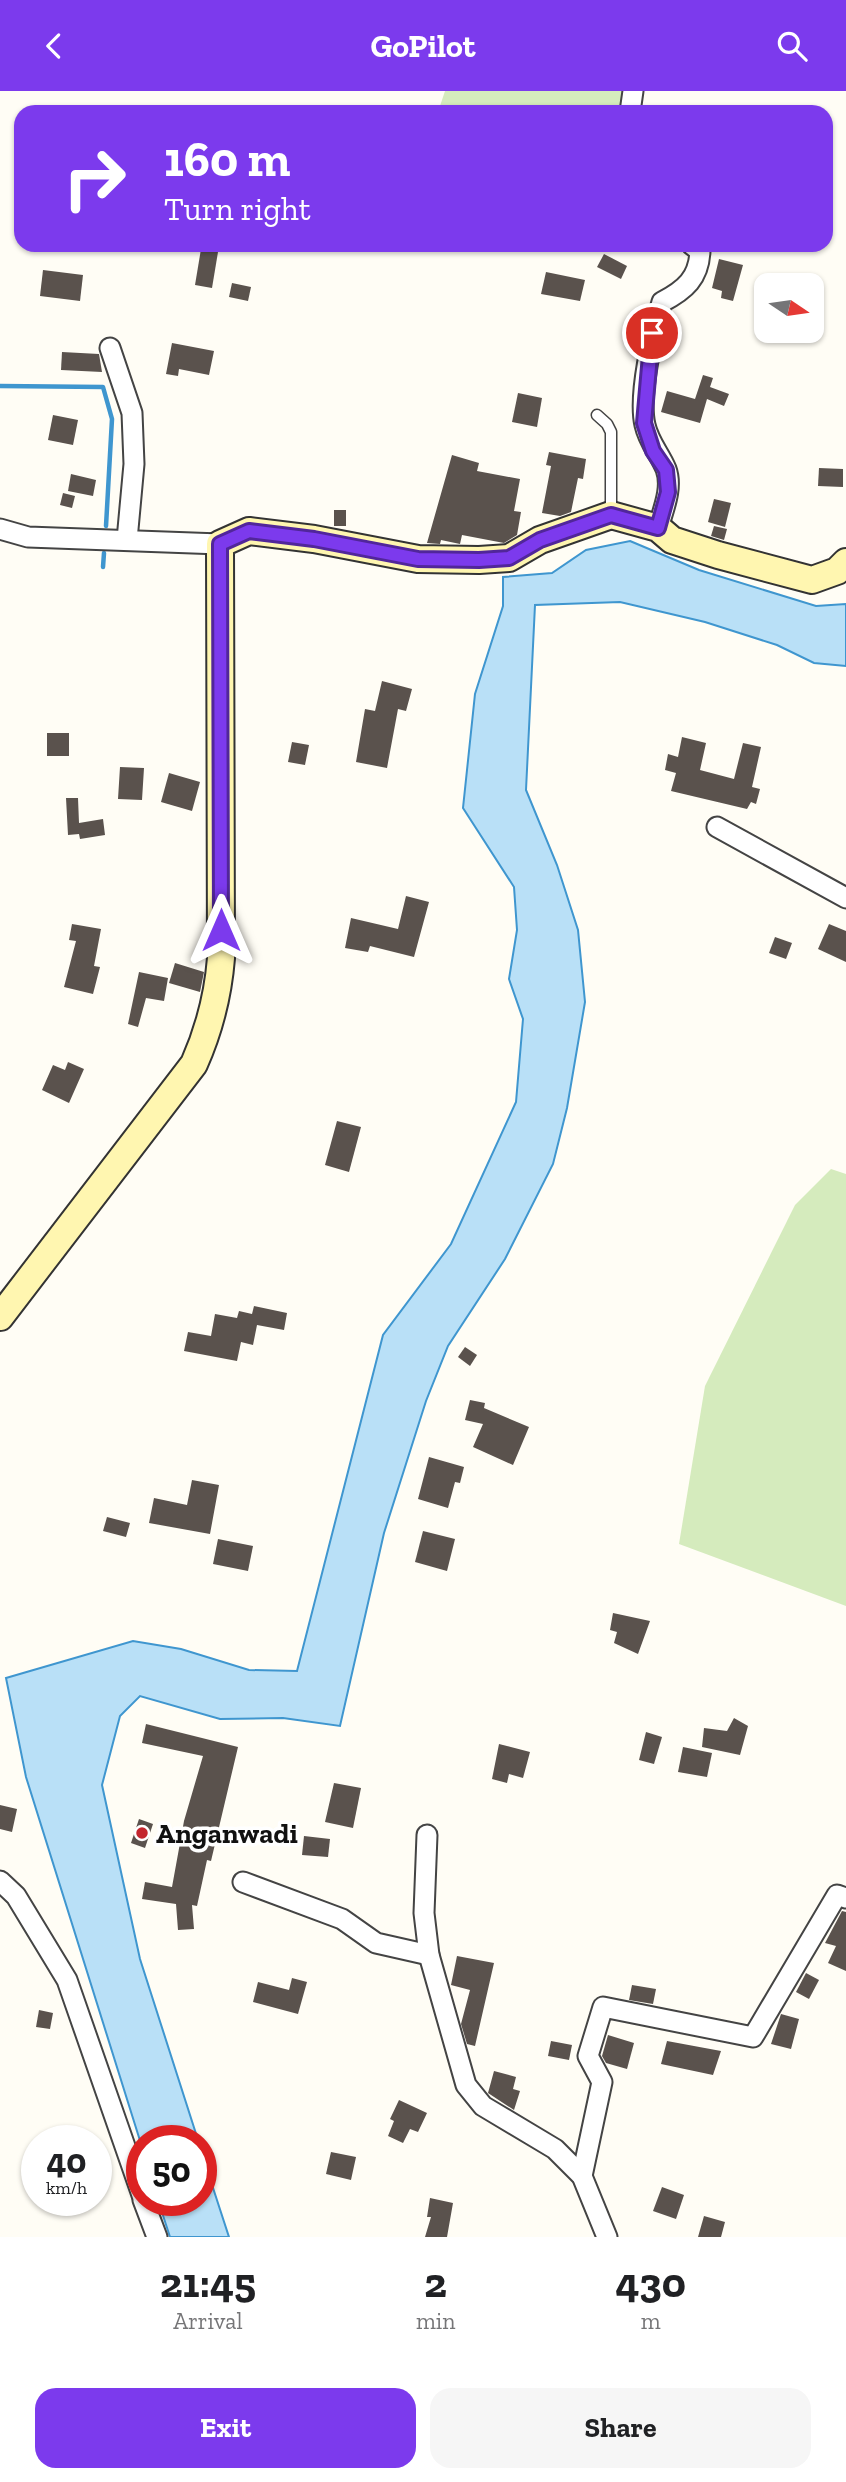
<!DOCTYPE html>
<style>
:root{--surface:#fff;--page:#f6f6f6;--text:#202124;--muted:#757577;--accent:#7c3aed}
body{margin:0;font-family:"Zilla Slab",serif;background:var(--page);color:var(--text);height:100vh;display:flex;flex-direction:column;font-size:26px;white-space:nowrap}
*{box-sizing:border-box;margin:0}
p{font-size:23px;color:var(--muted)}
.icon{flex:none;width:38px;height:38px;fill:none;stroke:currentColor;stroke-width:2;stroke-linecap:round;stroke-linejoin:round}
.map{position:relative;height:2146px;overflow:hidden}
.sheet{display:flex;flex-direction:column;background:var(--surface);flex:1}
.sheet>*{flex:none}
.banner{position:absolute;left:14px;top:14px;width:819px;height:147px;border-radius:21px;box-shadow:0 2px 5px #0004;background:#7c3aed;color:#fff;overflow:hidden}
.needle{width:46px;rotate:103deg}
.controls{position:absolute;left:754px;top:182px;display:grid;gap:14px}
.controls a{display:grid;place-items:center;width:70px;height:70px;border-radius:14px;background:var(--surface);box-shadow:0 2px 5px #0004;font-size:35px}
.speed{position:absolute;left:21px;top:2034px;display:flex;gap:14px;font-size:35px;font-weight:700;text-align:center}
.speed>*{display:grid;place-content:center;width:91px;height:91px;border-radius:50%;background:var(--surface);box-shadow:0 2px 5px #0004;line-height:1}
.speed small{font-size:18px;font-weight:400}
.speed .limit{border:10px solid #d22;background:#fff;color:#111}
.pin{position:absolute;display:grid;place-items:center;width:60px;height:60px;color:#fff;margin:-30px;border:4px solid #fff;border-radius:50%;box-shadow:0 2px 7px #0007}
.me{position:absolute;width:77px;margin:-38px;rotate:0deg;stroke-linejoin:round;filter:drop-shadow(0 0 5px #0008)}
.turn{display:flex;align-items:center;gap:24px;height:147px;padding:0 35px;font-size:32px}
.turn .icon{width:91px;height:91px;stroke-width:2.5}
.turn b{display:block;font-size:49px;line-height:60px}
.eta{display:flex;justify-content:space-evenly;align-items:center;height:119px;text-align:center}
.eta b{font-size:42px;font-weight:700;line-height:49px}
.primary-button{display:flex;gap:14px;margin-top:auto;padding:14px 35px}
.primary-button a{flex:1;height:80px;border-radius:21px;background:var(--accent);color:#fff;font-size:28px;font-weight:700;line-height:80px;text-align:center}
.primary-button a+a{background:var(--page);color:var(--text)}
header{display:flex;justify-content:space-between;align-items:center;height:91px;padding:0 35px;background:var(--accent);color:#fff;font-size:32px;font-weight:700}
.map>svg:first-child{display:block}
.green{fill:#d5ebbd}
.water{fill:#b9e0f7;stroke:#3f96cf;stroke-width:2}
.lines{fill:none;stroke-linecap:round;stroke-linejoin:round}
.stream{stroke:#3f96cf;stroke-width:4.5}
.building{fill:#5a524d}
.lane-casing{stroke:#444;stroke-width:13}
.street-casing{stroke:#444;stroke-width:23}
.secondary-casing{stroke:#333;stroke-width:30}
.lane{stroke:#fff;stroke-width:10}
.street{stroke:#fff;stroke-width:19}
.secondary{stroke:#fff6b0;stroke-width:26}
.route-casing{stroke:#51269a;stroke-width:18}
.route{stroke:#7c3aed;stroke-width:12}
.poi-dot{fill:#c4262e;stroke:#fff;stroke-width:2.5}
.labels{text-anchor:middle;stroke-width:7;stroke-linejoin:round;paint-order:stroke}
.poi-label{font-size:28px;font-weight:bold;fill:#111;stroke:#fff;text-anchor:start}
</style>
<header><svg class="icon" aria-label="back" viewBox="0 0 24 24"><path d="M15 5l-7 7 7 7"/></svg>GoPilot<svg class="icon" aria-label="search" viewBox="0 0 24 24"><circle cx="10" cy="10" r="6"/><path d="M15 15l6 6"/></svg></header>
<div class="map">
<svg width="846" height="2146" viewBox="0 0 846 2146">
<rect width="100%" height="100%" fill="#fffdf5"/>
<!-- green -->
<g class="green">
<polygon points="445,0 623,0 622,21 438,21"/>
<polygon points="831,1078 846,1083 846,1515 679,1453 705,1295 795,1114"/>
</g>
<!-- water -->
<g class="water">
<polygon points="630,450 699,479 816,515 846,513 846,575 814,572 777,554 705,531 620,511 535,514 526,699 557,774 578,839 585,911 567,1017 553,1073 505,1168 448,1255 426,1310 384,1442 340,1635 283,1627 220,1628 140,1605 120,1625 102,1694 140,1868 198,2049 142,2049 142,2056 26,1686 6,1587 133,1550 181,1558 249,1579 297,1580 383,1244 451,1153 516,1011 523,928 509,888 517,839 514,796 463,717 475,603 503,515 503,486 552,482 586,459"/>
<polygon points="201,2060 229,2146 170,2146 158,2109 201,2109"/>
</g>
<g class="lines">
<!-- stream -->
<g class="stream">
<polyline points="0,295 103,296 112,328 106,435"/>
<polyline points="103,476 104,462"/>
</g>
</g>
<!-- building -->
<g class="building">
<polygon points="201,158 218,161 212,197 195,194"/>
<polygon points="604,163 627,175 621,188 597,176"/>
<polygon points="719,168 743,174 733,210 721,207 722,200 712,197"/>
<polygon points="43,179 83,184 80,210 40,205"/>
<polygon points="546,181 585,189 580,210 541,203"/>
<polygon points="232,192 251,196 248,210 229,206"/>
<polygon points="172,252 214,260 209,284 179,278 178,285 166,283"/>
<polygon points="62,261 99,263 102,281 61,279"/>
<polygon points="703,284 713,287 710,296 729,303 724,315 707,308 700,332 661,321 667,300 695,308"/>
<polygon points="518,302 542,307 537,336 512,331"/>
<polygon points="53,324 78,329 73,354 48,349"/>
<polygon points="549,361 586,368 583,388 578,387 571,421 560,425 542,422 551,375 546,374"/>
<polygon points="452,364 479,372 477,380 520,388 514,420 521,421 517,444 504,452 462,444 460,453 441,449 440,453 427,452"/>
<polygon points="819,377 843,378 843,396 818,395"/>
<polygon points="71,383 96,389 93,405 68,400"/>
<polygon points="63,402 75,405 72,417 60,414"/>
<polygon points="714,408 731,412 725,436 708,431"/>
<rect x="334" y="419" width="12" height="16"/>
<polygon points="714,435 727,438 724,449 711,445"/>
<polygon points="382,590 412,598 406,620 398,618 387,677 356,671 365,618 375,620"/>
<rect x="47" y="642" width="22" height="23"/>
<polygon points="682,646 706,652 700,679 734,688 743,652 761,656 752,696 760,698 756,713 751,711 747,718 671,700 676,682 665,679 668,663 678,666"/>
<polygon points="292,651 309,654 305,674 288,671"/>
<polygon points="120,676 144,677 142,709 118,708"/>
<polygon points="169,682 200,691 192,720 161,711"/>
<polygon points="66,707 78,707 79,732 103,728 105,744 80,748 79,743 68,744"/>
<polygon points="406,805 429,811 414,866 370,855 368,861 345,857 351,827 398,838"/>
<polygon points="72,833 101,838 94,875 100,876 93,903 64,896 76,850 69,849"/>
<polygon points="829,833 846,840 846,871 818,858"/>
<polygon points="775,846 792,852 786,868 769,862"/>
<polygon points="175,872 204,881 200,901 169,892"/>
<polygon points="139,881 168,887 164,910 146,907 138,936 128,933"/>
<polygon points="68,971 84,978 69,1012 42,999 53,974 65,979"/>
<polygon points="337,1030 361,1036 349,1081 325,1074"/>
<polygon points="254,1215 287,1222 284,1239 257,1234 253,1254 241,1251 237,1270 184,1260 188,1241 211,1245 215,1223 237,1227 239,1220 252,1223"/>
<polygon points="465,1256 477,1264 470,1275 458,1266"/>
<polygon points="470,1309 485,1312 484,1317 529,1336 513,1374 473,1356 483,1333 465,1329"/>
<polygon points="429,1366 464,1376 460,1392 455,1391 448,1417 418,1408"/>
<polygon points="192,1389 219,1394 210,1443 149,1432 154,1407 187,1414"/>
<polygon points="107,1426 130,1432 126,1446 103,1440"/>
<polygon points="423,1440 455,1448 447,1480 415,1471"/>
<polygon points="218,1448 253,1455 248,1480 213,1473"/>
<polygon points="613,1522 650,1530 638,1563 614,1552 617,1541 610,1539"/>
<polygon points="734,1627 748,1635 740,1664 702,1656 704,1637 727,1640"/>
<polygon points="146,1633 238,1656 211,1770 207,1769 197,1815 192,1814 194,1838 178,1839 176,1813 142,1808 145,1791 172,1796 184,1730 203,1665 142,1652"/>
<polygon points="646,1641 662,1646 654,1673 639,1669"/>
<polygon points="499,1653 530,1661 523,1687 509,1683 507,1692 492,1688"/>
<polygon points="683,1656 712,1662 707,1686 678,1681"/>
<polygon points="334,1692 361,1697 353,1737 325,1731"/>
<polygon points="0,1714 17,1718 12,1741 0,1738"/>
<polygon points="139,1728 153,1733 145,1757 131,1752"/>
<polygon points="304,1745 330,1748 328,1766 302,1764"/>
<polygon points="842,1820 846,1821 846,1880 828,1872 836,1855 825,1852"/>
<polygon points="457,1865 494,1872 475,1955 467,1953 461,1933 470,1899 451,1894"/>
<polygon points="806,1882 819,1889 809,1908 796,1901"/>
<polygon points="292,1887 307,1891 298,1923 253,1911 258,1891 289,1899"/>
<polygon points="632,1894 656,1898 653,1913 629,1909"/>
<polygon points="39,1919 53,1922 50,1938 36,1936"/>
<polygon points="781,1923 799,1928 791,1958 771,1953"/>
<polygon points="608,1944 634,1952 627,1978 606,1972 602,1965"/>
<polygon points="551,1950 572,1954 569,1969 548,1965"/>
<polygon points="667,1950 721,1960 713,1984 661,1973"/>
<polygon points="494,1980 516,1986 513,1998 520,2000 514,2019 488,2002"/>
<polygon points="399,2009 427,2022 418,2041 410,2038 403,2052 388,2045 394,2030 390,2028"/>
<polygon points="331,2061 356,2066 351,2089 326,2083"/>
<polygon points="662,2096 684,2104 676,2128 653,2120"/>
<polygon points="430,2107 453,2112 447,2146 425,2146 431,2126 427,2126"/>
<polygon points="704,2125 725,2131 721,2146 698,2146"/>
</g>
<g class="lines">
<!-- lane casing -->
<g class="lane-casing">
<polyline id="lane" points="597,324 607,333 611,341 611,424"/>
</g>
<!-- street casing -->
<g class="street-casing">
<g id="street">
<polyline points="630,21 633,0"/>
<polyline points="110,257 132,322 134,373 127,449"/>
<path d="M 658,437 C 663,419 673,397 666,378 C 660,363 649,352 645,334 C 638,304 653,241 662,211 C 685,199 699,187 700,160 L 692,154"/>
<polyline points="0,438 28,446 220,453"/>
<polyline points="717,736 846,807"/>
<polyline points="427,1744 424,1822 429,1864 466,1994 483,2015 555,2058 582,2085 607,2146"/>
<polyline points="0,1790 16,1805 67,1889 142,2104"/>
<polyline points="243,1791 342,1828 376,1852 429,1864"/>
<polyline points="582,2085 602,1991 588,1965 603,1916 753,1946 837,1804 846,1807"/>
<polyline points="143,2109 157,2146"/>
</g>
</g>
<!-- secondary casing -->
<g class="secondary-casing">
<path id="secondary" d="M 0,1226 L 194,973 C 210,937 218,905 221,867 L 220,453 L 249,440 L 314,448 L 418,468 L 479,469 L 509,467 L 540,449 L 611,424 L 658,437 L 672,449 L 718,464 L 812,489 L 837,480 L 846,471"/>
</g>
<!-- lane -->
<use href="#lane" class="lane"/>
<!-- street -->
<use href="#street" class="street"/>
<!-- secondary -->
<use href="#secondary" class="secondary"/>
</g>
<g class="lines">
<!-- route casing -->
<g class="route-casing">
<polyline id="route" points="221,839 220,453 249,440 314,448 418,468 479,469 509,467 540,449 611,424 658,437 668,401 666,379 653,360 644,332 652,242"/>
</g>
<!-- route -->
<use href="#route" class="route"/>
</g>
<!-- markers -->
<circle class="poi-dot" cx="142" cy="1742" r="7"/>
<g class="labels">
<!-- poi labels -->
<g class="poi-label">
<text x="156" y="1752">Anganwadi</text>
</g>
</g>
</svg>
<div class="controls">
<a><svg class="needle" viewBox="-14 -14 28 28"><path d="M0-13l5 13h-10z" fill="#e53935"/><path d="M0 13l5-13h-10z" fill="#757577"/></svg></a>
</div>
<div class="speed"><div>40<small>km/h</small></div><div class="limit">50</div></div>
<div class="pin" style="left:652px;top:242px;background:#d93025"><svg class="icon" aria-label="arrive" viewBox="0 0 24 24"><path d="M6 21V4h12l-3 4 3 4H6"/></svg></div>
<svg class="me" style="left:221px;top:839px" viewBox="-20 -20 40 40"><path d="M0-17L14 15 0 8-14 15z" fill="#7c3aed" stroke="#fff" stroke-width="4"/></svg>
<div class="banner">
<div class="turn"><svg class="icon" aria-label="right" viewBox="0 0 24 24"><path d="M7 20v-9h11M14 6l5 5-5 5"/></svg><div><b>160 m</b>Turn right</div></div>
</div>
</div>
<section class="sheet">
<div class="eta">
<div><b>21:45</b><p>Arrival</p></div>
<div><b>2</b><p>min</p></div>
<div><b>430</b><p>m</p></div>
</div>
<div class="primary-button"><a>Exit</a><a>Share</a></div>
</section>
